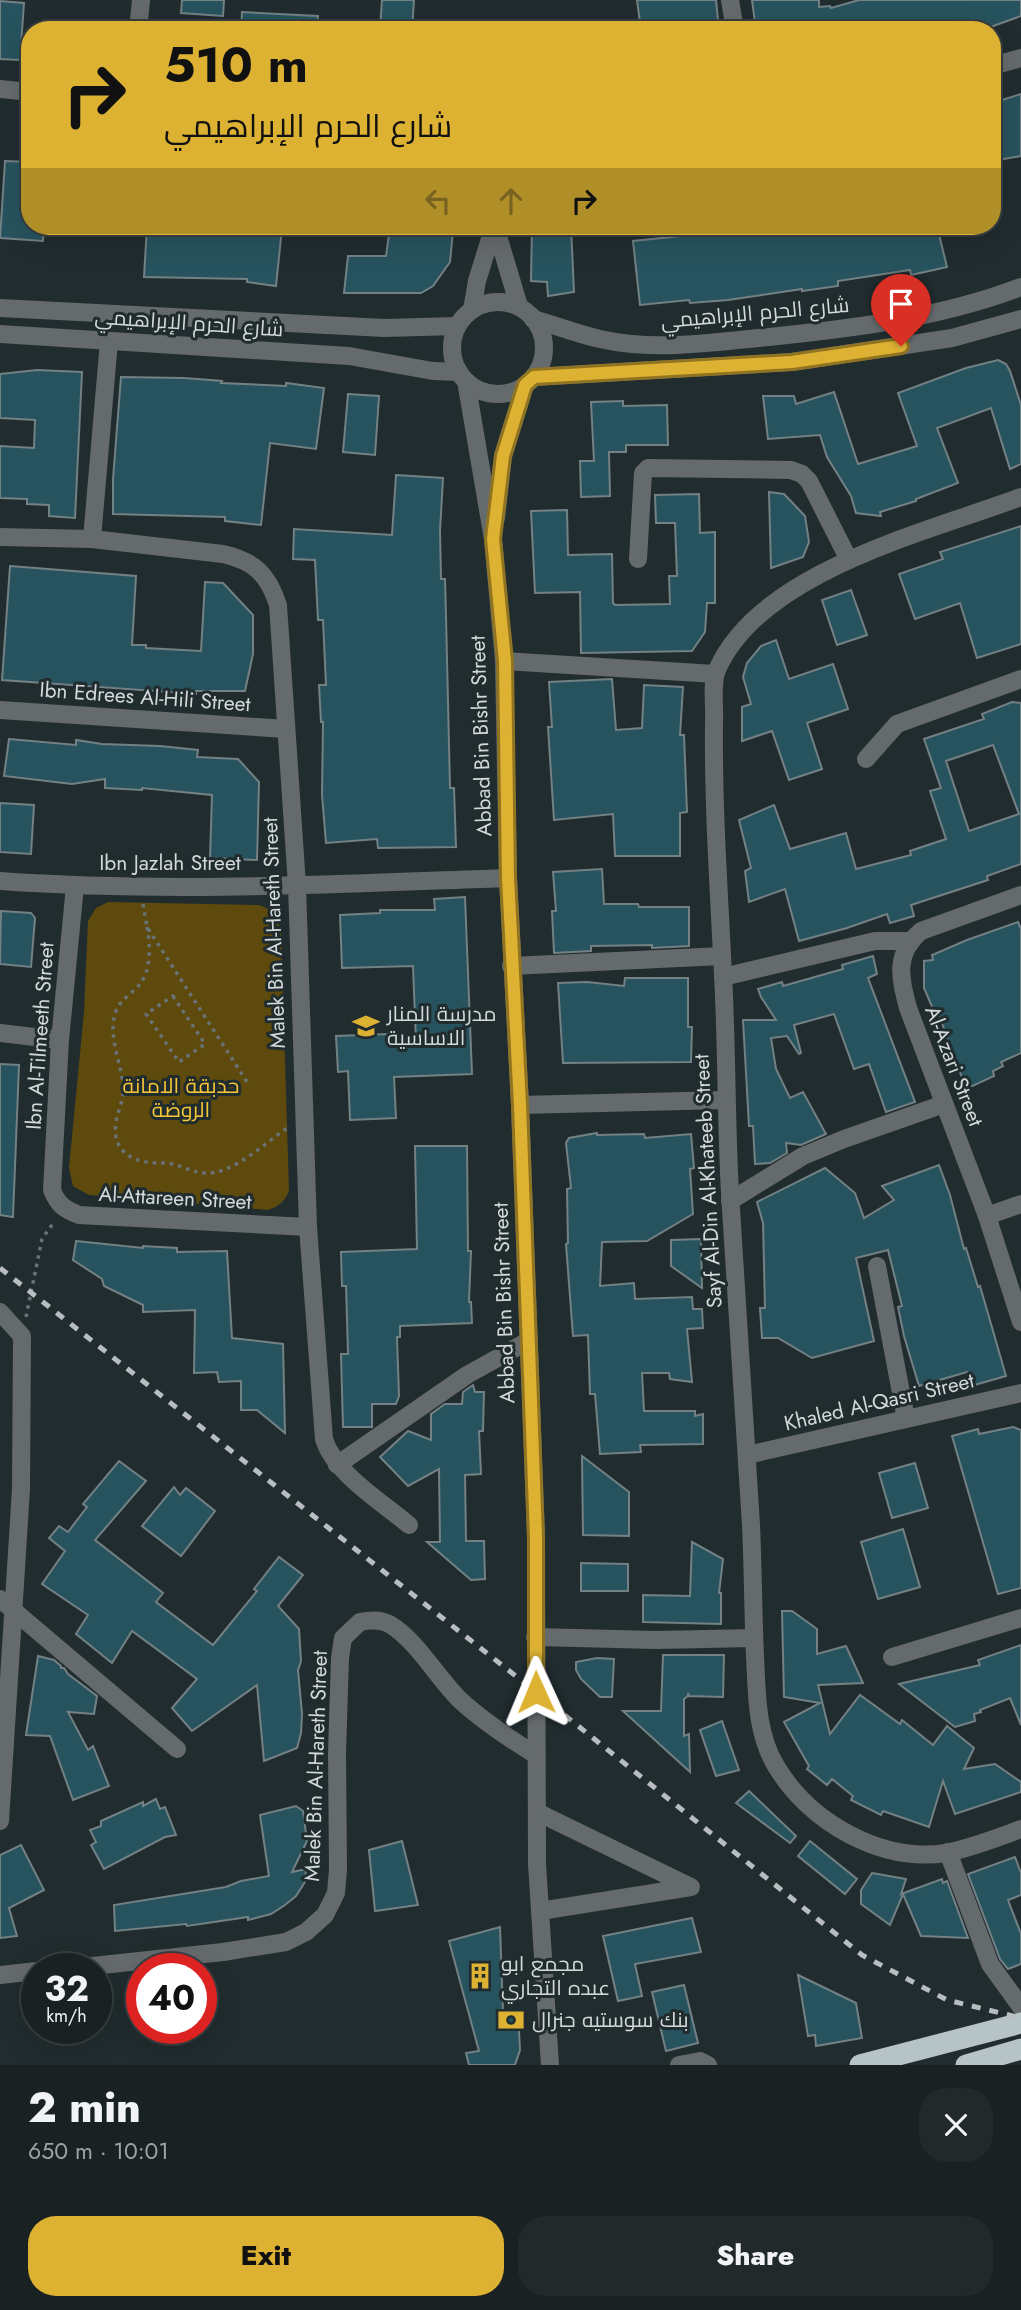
<!DOCTYPE html>
<meta charset="utf-8">
<style>
:root{--surface:#192123;--page:#22292b;--text:#f1f3f6;--muted:#9fa3a6;--line:#373e41;--accent:#ddb233}
body{margin:0;font-family:Jost,Cairo,sans-serif;background:var(--page);color:var(--text);height:100vh;display:flex;flex-direction:column;font-size:26px;white-space:nowrap}
*{box-sizing:border-box;margin:0}
p{font-size:23px;color:var(--muted)}
.icon{flex:none;width:38px;height:38px;fill:none;stroke:currentColor;stroke-width:2;stroke-linecap:round;stroke-linejoin:round}
.map{position:relative;height:2065px;overflow:hidden}
.sheet{display:flex;flex-direction:column;background:var(--surface);flex:1}
.sheet>*{flex:none}
.banner{position:absolute;left:21px;top:21px;width:980px;height:214px;border-radius:28px;box-shadow:0 7px 28px #0002,0 0 0 2px var(--line);background:#ddb233;color:#111;overflow:hidden}
.speed{position:absolute;left:21px;top:1953px;display:flex;gap:14px;font-size:35px;font-weight:700;text-align:center}
.speed>*{display:grid;place-content:center;width:91px;height:91px;border-radius:50%;background:var(--surface);box-shadow:0 7px 28px #0002,0 0 0 2px var(--line);line-height:1}
.speed small{font-size:18px;font-weight:400}
.speed .limit{border:10px solid #d22;background:#fff;color:#111}
.pin{position:absolute;display:grid;place-items:center;width:60px;height:60px;color:#fff;margin:-72px -30px;border-radius:50% 50% 50% 0;rotate:-45deg;box-shadow:0 0 7px #0007}
.pin .icon{rotate:45deg}
.me{position:absolute;width:77px;margin:-38px;rotate:359deg;stroke-linejoin:round;filter:drop-shadow(0 0 5px #0008)}
.turn{display:flex;align-items:center;gap:24px;height:147px;padding:0 28px;font-size:32px}
.turn .icon{width:91px;height:91px;stroke-width:2.5}
.turn b{display:block;font-size:49px;line-height:60px}
.lanes{display:flex;align-items:center;height:66px;padding:0 28px;background:#0003;justify-content:center;gap:35px;direction:ltr}
.lanes .off{opacity:.35}
.round{display:grid;place-items:center;flex:none;width:74px;height:74px;border-radius:28px;background:var(--page)}
.headline{display:flex;align-items:center;justify-content:space-between;height:119px;padding:0 28px}
h1{font-size:42px;font-weight:800;line-height:52px}
.cta{display:flex;gap:14px;margin-top:auto;padding:14px 28px}
.cta a{flex:1;height:80px;border-radius:28px;background:var(--accent);color:#111;font-size:28px;font-weight:800;line-height:80px;text-align:center}
.cta a+a{background:var(--page);color:var(--text)}
.map>svg:first-child{display:block}
.green{fill:#5e4a0d}
.building{fill:#27535e;stroke:#738084;stroke-width:2;fill-rule:evenodd}
.lines{fill:none;stroke-linecap:round;stroke-linejoin:round}
.path{stroke:#697275;stroke-width:3.5;stroke-dasharray:3.5 5;stroke-linecap:butt}
.minor{stroke:#656a6c;stroke-width:18}
.highway{stroke:#b6c3c7;stroke-width:21}
.rail{stroke:#b7bdc0;stroke-width:5;stroke-dasharray:9 9;stroke-linecap:butt}
.route-casing{stroke:#907421;stroke-width:18}
.route{stroke:#ddb233;stroke-width:12}
.labels{text-anchor:middle;stroke-width:6;stroke-linejoin:round;paint-order:stroke}
.street-label{font-size:21px;fill:#d3d9db;stroke:#212c2f}
.poi-label{font-size:21px;fill:#d3d9db;stroke:#212c2f;text-anchor:start}
.park-label{font-size:21px;fill:#f7c637;stroke:#212c2f}
</style>
<div class="map">
<svg width="1021" height="2065" viewBox="0 0 1021 2065">
<rect width="100%" height="100%" fill="#212c2f"/>
<!-- green -->
<path class="green" d="M 108,902 L 259,905 C 272,909 277,917 281,930 L 289,1190 C 285,1202 279,1206 268,1210 L 89,1195 L 73,1186 L 69,1168 L 84,1012 L 88,921 L 96,908 Z"/>
<!-- building -->
<g class="building">
<polygon points="182,0 224,0 223,16 181,13"/>
<polygon points="382,0 414,0 412,30 380,30"/>
<polygon points="637,0 716,0 719,30 641,30"/>
<polygon points="752,0 819,0 819,7 830,6 831,8 859,0 1021,0 1021,16 982,30 756,30"/>
<polygon points="0,1 24,3 20,60 0,59"/>
<polygon points="242,12 318,16 317,30 241,30"/>
<polygon points="1021,94 1021,156 992,161 992,103"/>
<polygon points="5,161 30,162 30,226 44,226 43,241 0,238"/>
<polygon points="147,226 263,226 282,228 276,286 247,282 247,279 144,277"/>
<polygon points="532,226 571,226 574,292 548,296 547,282 531,281"/>
<polygon points="753,226 773,226 774,229 797,226 937,226 947,267 911,275 910,270 838,281 838,286 802,291 802,289 728,300 690,303 689,300 640,305 633,241 741,230 740,227"/>
<polygon points="390,227 453,231 450,262 433,286 421,293 344,293 348,256 386,256"/>
<polygon points="998,360 1006,364 1010,371 1021,405 1021,464 1010,469 991,408 937,428 958,483 916,499 916,501 880,512 881,516 856,513 851,496 827,457 820,435 768,439 763,396 794,396 796,404 834,392 858,464 917,446 898,393 966,368"/>
<polygon points="37,370 82,372 75,518 49,516 49,505 27,504 27,499 0,498 0,446 34,448 35,420 0,418 0,374"/>
<polygon points="121,377 184,378 222,381 221,383 286,386 286,383 324,388 316,449 270,443 261,525 225,521 225,517 113,514 113,479"/>
<polygon points="348,394 379,396 375,455 343,452"/>
<polygon points="623,401 623,406 667,405 668,445 626,445 626,452 609,452 610,496 581,497 580,461 594,461 591,402"/>
<polygon points="396,475 443,478 440,531 441,579 445,579 446,616 450,788 454,788 456,847 378,848 377,839 326,843 322,795 323,722 321,722 319,685 326,685 323,620 318,620 315,560 293,559 294,529 392,535"/>
<polygon points="769,492 784,494 805,516 809,542 803,557 771,568"/>
<polygon points="699,494 700,533 715,532 715,603 707,603 705,632 692,651 581,653 580,592 535,593 531,511 567,510 568,555 612,554 613,603 615,605 670,604 669,576 677,576 675,523 656,523 655,495"/>
<polygon points="1021,526 1021,644 977,658 960,603 915,619 899,574 943,559 940,552"/>
<polygon points="10,566 136,576 132,645 146,645 146,648 201,651 205,582 223,583 253,615 253,654 245,691 196,691 196,694 2,680"/>
<polygon points="851,590 867,635 837,645 822,600"/>
<polygon points="776,640 789,679 833,664 848,709 807,723 822,769 789,780 772,731 742,741 742,707 751,704 743,677 747,663 761,646"/>
<polygon points="612,679 616,730 642,728 644,685 683,687 680,735 684,735 687,812 680,813 680,856 615,856 613,814 554,820 548,727 552,727 549,682"/>
<path d="M 1012,702 L 1021,703 L 1021,864 L 987,876 L 988,880 L 911,905 L 914,916 L 890,923 L 887,914 L 847,928 L 799,941 L 785,889 L 749,902 L 745,871 L 751,868 L 739,820 L 774,805 L 790,849 L 846,833 L 856,869 L 911,855 L 910,851 L 946,839 L 930,791 L 941,788 L 924,739 L 984,719 L 982,714 ZM 993,745 L 1019,814 L 969,831 L 946,761 Z"/>
<polygon points="9,739 76,745 76,740 102,744 160,746 198,750 197,757 238,759 259,782 257,860 210,858 212,795 142,788 142,790 105,788 105,779 72,784 4,776"/>
<polygon points="0,803 34,805 31,854 0,852"/>
<polygon points="602,869 604,904 638,904 639,907 689,907 689,946 652,948 652,945 591,946 591,951 554,953 552,911 556,911 553,872"/>
<polygon points="465,897 472,1074 394,1077 396,1118 350,1120 348,1071 338,1072 336,1036 389,1034 389,1043 416,1042 413,966 342,968 340,915 380,913 380,910 435,910 434,899"/>
<polygon points="1,911 31,913 35,918 31,967 0,964"/>
<polygon points="1018,922 1021,929 1021,1053 1001,1062 1003,1066 993,1071 994,1076 966,1089 939,1015 936,1016 924,988 924,961 933,960 932,955 967,940"/>
<polygon points="873,956 877,974 868,978 915,1102 886,1112 869,1064 854,1069 834,1014 794,1025 801,1053 799,1054 787,1036 771,1038 776,1069 790,1098 803,1092 826,1134 801,1145 786,1143 787,1153 770,1163 755,1164 753,1126 749,1126 743,1020 776,1020 761,997 758,989 782,982 783,986 843,969 842,965"/>
<polygon points="625,978 688,978 688,1027 692,1027 691,1062 563,1063 558,983 587,982 624,986"/>
<polygon points="0,1064 19,1065 13,1217 0,1215"/>
<polygon points="597,1133 597,1135 644,1134 645,1138 691,1134 694,1168 690,1169 693,1214 647,1241 602,1242 600,1286 634,1283 635,1299 692,1297 693,1309 702,1309 703,1328 687,1329 692,1382 670,1379 669,1373 642,1373 644,1411 695,1411 695,1416 703,1414 703,1444 640,1445 641,1452 600,1454 595,1394 590,1394 588,1335 573,1336 566,1244 568,1243 567,1189 571,1188 566,1143 569,1138"/>
<polygon points="415,1146 467,1146 468,1251 471,1251 469,1302 471,1302 472,1323 400,1326 400,1337 397,1337 399,1396 396,1404 372,1404 372,1427 343,1427 341,1354 348,1354 346,1286 342,1286 341,1252 417,1249"/>
<polygon points="939,1165 950,1195 964,1249 966,1248 978,1287 980,1286 1006,1376 971,1386 967,1372 919,1386 904,1336 898,1307 902,1306 888,1250 856,1258 874,1341 812,1358 778,1338 762,1338 760,1308 765,1308 763,1223 757,1202 825,1168 855,1193 864,1218 894,1200 882,1186"/>
<polygon points="701,1239 702,1288 671,1266 671,1240"/>
<polygon points="76,1241 143,1248 143,1246 177,1248 177,1252 227,1251 232,1338 283,1344 285,1433 257,1410 241,1410 241,1381 219,1382 217,1372 194,1373 195,1310 143,1312 143,1305 104,1286 102,1279 73,1260"/>
<polygon points="473,1385 475,1392 484,1392 483,1431 479,1431 481,1474 465,1475 466,1541 484,1541 485,1579 471,1580 427,1542 440,1542 439,1469 408,1486 380,1457 408,1431 431,1440 431,1414 445,1404 462,1404 463,1392"/>
<polygon points="1013,1427 1021,1430 1021,1588 998,1594 952,1436 978,1429 979,1434"/>
<polygon points="582,1456 629,1492 629,1536 583,1535"/>
<polygon points="119,1461 146,1481 95,1540 163,1593 156,1602 213,1645 257,1591 254,1589 279,1557 303,1575 278,1606 299,1629 301,1661 298,1670 302,1714 301,1733 297,1748 264,1761 257,1685 192,1731 172,1708 197,1679 132,1631 112,1663 76,1634 88,1615 42,1584 65,1551 49,1538 59,1526 68,1532 87,1507 83,1504"/>
<polygon points="915,1463 928,1508 892,1518 879,1473"/>
<polygon points="174,1487 180,1495 186,1488 215,1511 181,1556 142,1526"/>
<polygon points="903,1529 920,1587 878,1599 861,1542"/>
<polygon points="692,1542 723,1559 719,1593 721,1593 721,1624 643,1622 643,1595 690,1596"/>
<polygon points="581,1563 628,1564 628,1591 581,1591"/>
<polygon points="782,1611 792,1611 817,1629 817,1654 846,1646 863,1683 818,1685 830,1734 860,1695 900,1724 902,1720 933,1745 947,1726 974,1748 964,1769 995,1764 1021,1782 1021,1792 955,1814 943,1781 929,1827 883,1811 881,1815 851,1800 853,1796 832,1779 827,1785 807,1769 809,1766 784,1722 820,1703 784,1697"/>
<polygon points="1021,1645 1021,1725 1010,1698 980,1710 981,1712 974,1714 975,1721 955,1727 899,1684 980,1665 978,1660"/>
<polygon points="663,1655 724,1655 723,1697 689,1696 688,1693 688,1696 684,1699 684,1736 689,1734 690,1772 623,1711 661,1711"/>
<polygon points="38,1656 54,1660 61,1666 61,1668 64,1668 68,1674 97,1696 94,1714 68,1712 88,1750 93,1746 109,1786 73,1800 50,1736 26,1735"/>
<polygon points="597,1658 614,1659 612,1697 600,1697 581,1679 576,1670 576,1662"/>
<polygon points="722,1721 739,1770 716,1776 700,1730"/>
<polygon points="749,1791 796,1836 790,1843 736,1803"/>
<polygon points="156,1799 160,1809 165,1807 176,1835 165,1837 104,1869 91,1845 96,1842 90,1830 101,1826 101,1821 143,1802 143,1806"/>
<polygon points="296,1806 303,1811 307,1841 292,1872 306,1869 305,1882 296,1896 285,1905 271,1914 248,1920 248,1917 187,1926 186,1924 115,1931 114,1905 226,1887 241,1881 269,1876 260,1815"/>
<polygon points="402,1841 418,1905 375,1911 369,1850"/>
<polygon points="810,1841 857,1879 845,1894 798,1856"/>
<polygon points="21,1845 44,1890 9,1908 17,1936 0,1938 0,1855"/>
<polygon points="1015,1857 1021,1873 1021,1895 1008,1900 1021,1934 1021,1964 1008,1969 1000,1959 968,1874"/>
<polygon points="872,1873 906,1879 901,1894 942,1879 943,1883 947,1881 968,1938 921,1936 903,1894 890,1925 861,1904 861,1890"/>
<polygon points="692,1918 701,1952 635,1964 642,1996 618,2001 603,1936"/>
<polygon points="500,1927 503,2013 518,2011 520,2050 515,2065 469,2065 466,2053 479,2051 449,1941"/>
<polygon points="798,1975 856,2003 862,2038 816,2046 815,2035 808,2036"/>
<polygon points="684,1985 698,2043 666,2051 652,1992"/>
</g>
<g class="lines">
<!-- path -->
<g class="path">
<polyline points="143,904 147,927 249,1085"/>
<path d="M 147,927 C 150,944 152,968 140,984 C 133,993 120,1000 116,1011 C 107,1035 121,1062 123,1085 C 125,1099 118,1109 116,1122 C 111,1154 136,1164 163,1163 C 178,1163 190,1172 204,1173 C 231,1176 265,1143 287,1128"/>
<polygon points="173,996 205,1044 179,1062 146,1014"/>
<polyline points="26,1317 42,1239 54,1222"/>
</g>
<!-- minor -->
<g class="minor">
<polyline points="730,0 735,30"/>
<polyline points="138,30 141,0"/>
<polyline points="992,66 1021,58"/>
<polyline points="0,89 30,92"/>
<polyline points="495,226 519,306"/>
<circle cx="498" cy="348" r="46"/>
<polyline points="0,308 384,328 457,326"/>
<polyline points="472,310 477,281 494,226"/>
<path d="M 533,319 C 555,325 577,334 600,339 C 652,351 707,343 759,338 C 848,329 937,319 1021,287"/>
<polyline points="0,334 349,356 433,371 459,372"/>
<polyline points="534,377 792,362 952,338 1021,319"/>
<polyline points="466,381 493,539 504,661 508,878 520,1105 536,1537 537,1864 550,2065"/>
<path d="M 1021,497 C 928,532 760,571 717,670 C 711,684 715,706 714,722 C 713,806 719,891 723,975 C 727,1048 726,1121 730,1193 C 736,1304 745,1414 751,1525 C 753,1568 753,1612 755,1656 C 757,1693 756,1733 776,1766 C 809,1822 881,1863 946,1853 C 971,1848 997,1838 1021,1829"/>
<polyline points="496,518 503,456 525,385"/>
<path d="M 0,537 L 92,539 L 223,554 C 254,561 268,574 278,605 L 297,885 L 308,1227 L 324,1439 C 334,1473 382,1502 409,1525"/>
<polyline points="92,539 109,341"/>
<polyline points="638,559 643,473 648,468 791,470 802,474 809,481 849,560"/>
<polyline points="504,661 715,674"/>
<polyline points="0,710 286,729"/>
<polyline points="866,759 897,724 1021,679"/>
<path d="M 0,881 C 169,893 339,884 508,878"/>
<path d="M 75,886 L 60,1040 L 52,1190 C 58,1205 64,1209 79,1215 L 308,1227"/>
<path d="M 1021,895 L 921,931 C 894,954 900,977 908,1008 L 987,1216 L 1021,1322"/>
<polyline points="511,966 722,956"/>
<polyline points="723,977 875,941 909,941"/>
<polyline points="0,1033 60,1040"/>
<polyline points="520,1105 726,1100"/>
<polyline points="730,1201 803,1156 844,1139 944,1104"/>
<polyline points="987,1216 1021,1204"/>
<polyline points="877,1266 906,1419"/>
<polyline points="0,1312 22,1336 21,1489 0,1821"/>
<polyline points="747,1455 1021,1393"/>
<polyline points="337,1465 467,1375 528,1341"/>
<polyline points="0,1599 177,1749"/>
<polyline points="535,1637 656,1640 754,1638"/>
<polyline points="892,1657 1021,1618"/>
<polyline points="537,1812 691,1887 540,1911"/>
<polyline points="948,1852 990,1964 1021,2007"/>
<path d="M 65,1969 L 223,1952 L 286,1942 L 306,1932 L 325,1915 L 336,1893 L 338,1869 L 337,1753 L 340,1658 L 343,1638 L 360,1622 C 370,1620 381,1619 391,1625 C 418,1642 438,1679 461,1701 C 484,1722 510,1739 536,1755"/>
<polyline points="0,1975 37,1971"/>
<polyline points="679,2065 700,2061 708,2065"/>
</g>
<!-- highway -->
<g class="highway">
<polyline points="860,2065 1021,2023"/>
<polyline points="966,2065 1021,2049"/>
</g>
<!-- rail -->
<polyline class="rail" points="0,1268 536,1692 862,1955 947,2000 1021,2018"/>
</g>
<g class="lines">
<!-- route casing -->
<g class="route-casing">
<polyline id="route" points="536,1692 536,1537 520,1105 508,878 505,661 493,539 503,456 525,385 534,377 792,362 901,346"/>
</g>
<!-- route -->
<use href="#route" class="route"/>
</g>
<!-- icons -->
<defs>
<g id="school-bare" transform="scale(2.1)"><path d="M0-5L7-2L0 1L-7-2ZM-4 1L0 2.5L4 1V4Q0 6-4 4Z" fill="#ddb233" stroke="#212c2f" stroke-width="2.5" paint-order="stroke"/></g>
<g id="building-bare" transform="scale(2.1)"><path d="M-4-6H4V6H1V3H-1V6H-4ZM-2.5-4.3h1.7v1.8h-1.7ZM.8-4.3h1.7v1.8H.8ZM-2.5-1h1.7V.8h-1.7ZM.8-1h1.7V.8H.8Z" fill="#ddb233" stroke="#212c2f" stroke-width="2.5" paint-order="stroke"/></g>
<g id="bank-bare" transform="scale(2.1)"><path d="M-6-4H6V4H-6ZM0-2.3a2.3 2.3 0 1 0 0 4.6a2.3 2.3 0 1 0 0-4.6Z" fill="#ddb233" stroke="#212c2f" stroke-width="2.5" paint-order="stroke"/></g>
</defs>
<g fill-rule="evenodd">
<use href="#school-bare" x="366" y="1026"/>
<use href="#building-bare" x="480" y="1976"/>
<use href="#bank-bare" x="511" y="2020"/>
</g>
<g class="labels">
<!-- street labels -->
<g class="street-label">
<text transform="translate(755 313) rotate(-5)" y="7">شارع الحرم الإبراهيمي</text>
<text transform="translate(189 323) rotate(4)" y="7">شارع الحرم الإبراهيمي</text>
<text transform="translate(145 697) rotate(4)" y="7">Ibn Edrees Al-Hili Street</text>
<text transform="translate(481 736) rotate(-92)" y="7">Abbad Bin Bishr Street</text>
<text x="170" y="870">Ibn Jazlah Street</text>
<text transform="translate(274 933) rotate(-92)" y="7">Malek Bin Al-Hareth Street</text>
<text transform="translate(40 1036) rotate(-86)" y="7">Ibn Al-Tilmeeth Street</text>
<text transform="translate(954 1066) rotate(69)" y="7">Al-Azari Street</text>
<text transform="translate(708 1181) rotate(-93)" y="7">Sayf Al-Din Al-Khateeb Street</text>
<text transform="translate(175 1198) rotate(3)" y="7">Al-Attareen Street</text>
<text transform="translate(504 1303) rotate(-92)" y="7">Abbad Bin Bishr Street</text>
<text transform="translate(879 1402) rotate(-13)" y="7">Khaled Al-Qasri Street</text>
<text transform="translate(316 1766) rotate(-88)" y="7">Malek Bin Al-Hareth Street</text>
</g>
<!-- poi labels -->
<g class="poi-label">
<text x="387" y="1021">مدرسة المنار<tspan x="387" dy="24">الاساسية</tspan></text>
<text x="501" y="1971">مجمع ابو<tspan x="501" dy="24">عبده التجاري</tspan></text>
<text x="532" y="2027">بنك سوستيه جنرال</text>
</g>
<!-- park labels -->
<g class="park-label">
<text x="181" y="1093">حدبقة الامانة<tspan x="181" dy="24">الروضة</tspan></text>
</g>
</g>
</svg>
<div class="speed"><div>32<small>km/h</small></div><div class="limit">40</div></div>
<div class="pin" style="left:901px;top:346px;background:#d93025"><svg class="icon" aria-label="arrive" viewBox="0 0 24 24"><path d="M6 21V4h12l-3 4 3 4H6"/></svg></div>
<svg class="me" style="left:536px;top:1692px" viewBox="-20 -20 40 40"><path d="M0-17L14 15 0 8-14 15z" fill="#ddb233" stroke="#fff" stroke-width="4"/></svg>
<div class="banner">
<div class="turn"><svg class="icon" aria-label="right" viewBox="0 0 24 24"><path d="M7 20v-9h11M14 6l5 5-5 5"/></svg><div><b>510 m</b>شارع الحرم الإبراهيمي</div></div>
<div class="lanes"><svg class="icon off" aria-label="left" viewBox="0 0 24 24"><path d="M17 20v-9H6M10 6l-5 5 5 5"/></svg><svg class="icon off" aria-label="ahead" viewBox="0 0 24 24"><path d="M12 20V5M6 11l6-6 6 6"/></svg><svg class="icon" aria-label="right" viewBox="0 0 24 24"><path d="M7 20v-9h11M14 6l5 5-5 5"/></svg></div>
</div>
</div>
<section class="sheet">
<div class="headline"><div><h1>2 min</h1><p>650 m · 10:01</p></div><a class="round"><svg class="icon" aria-label="close" viewBox="0 0 24 24"><path d="M6 6l12 12M18 6L6 18"/></svg></a></div>
<div class="cta"><a>Exit</a><a>Share</a></div>
</section>
